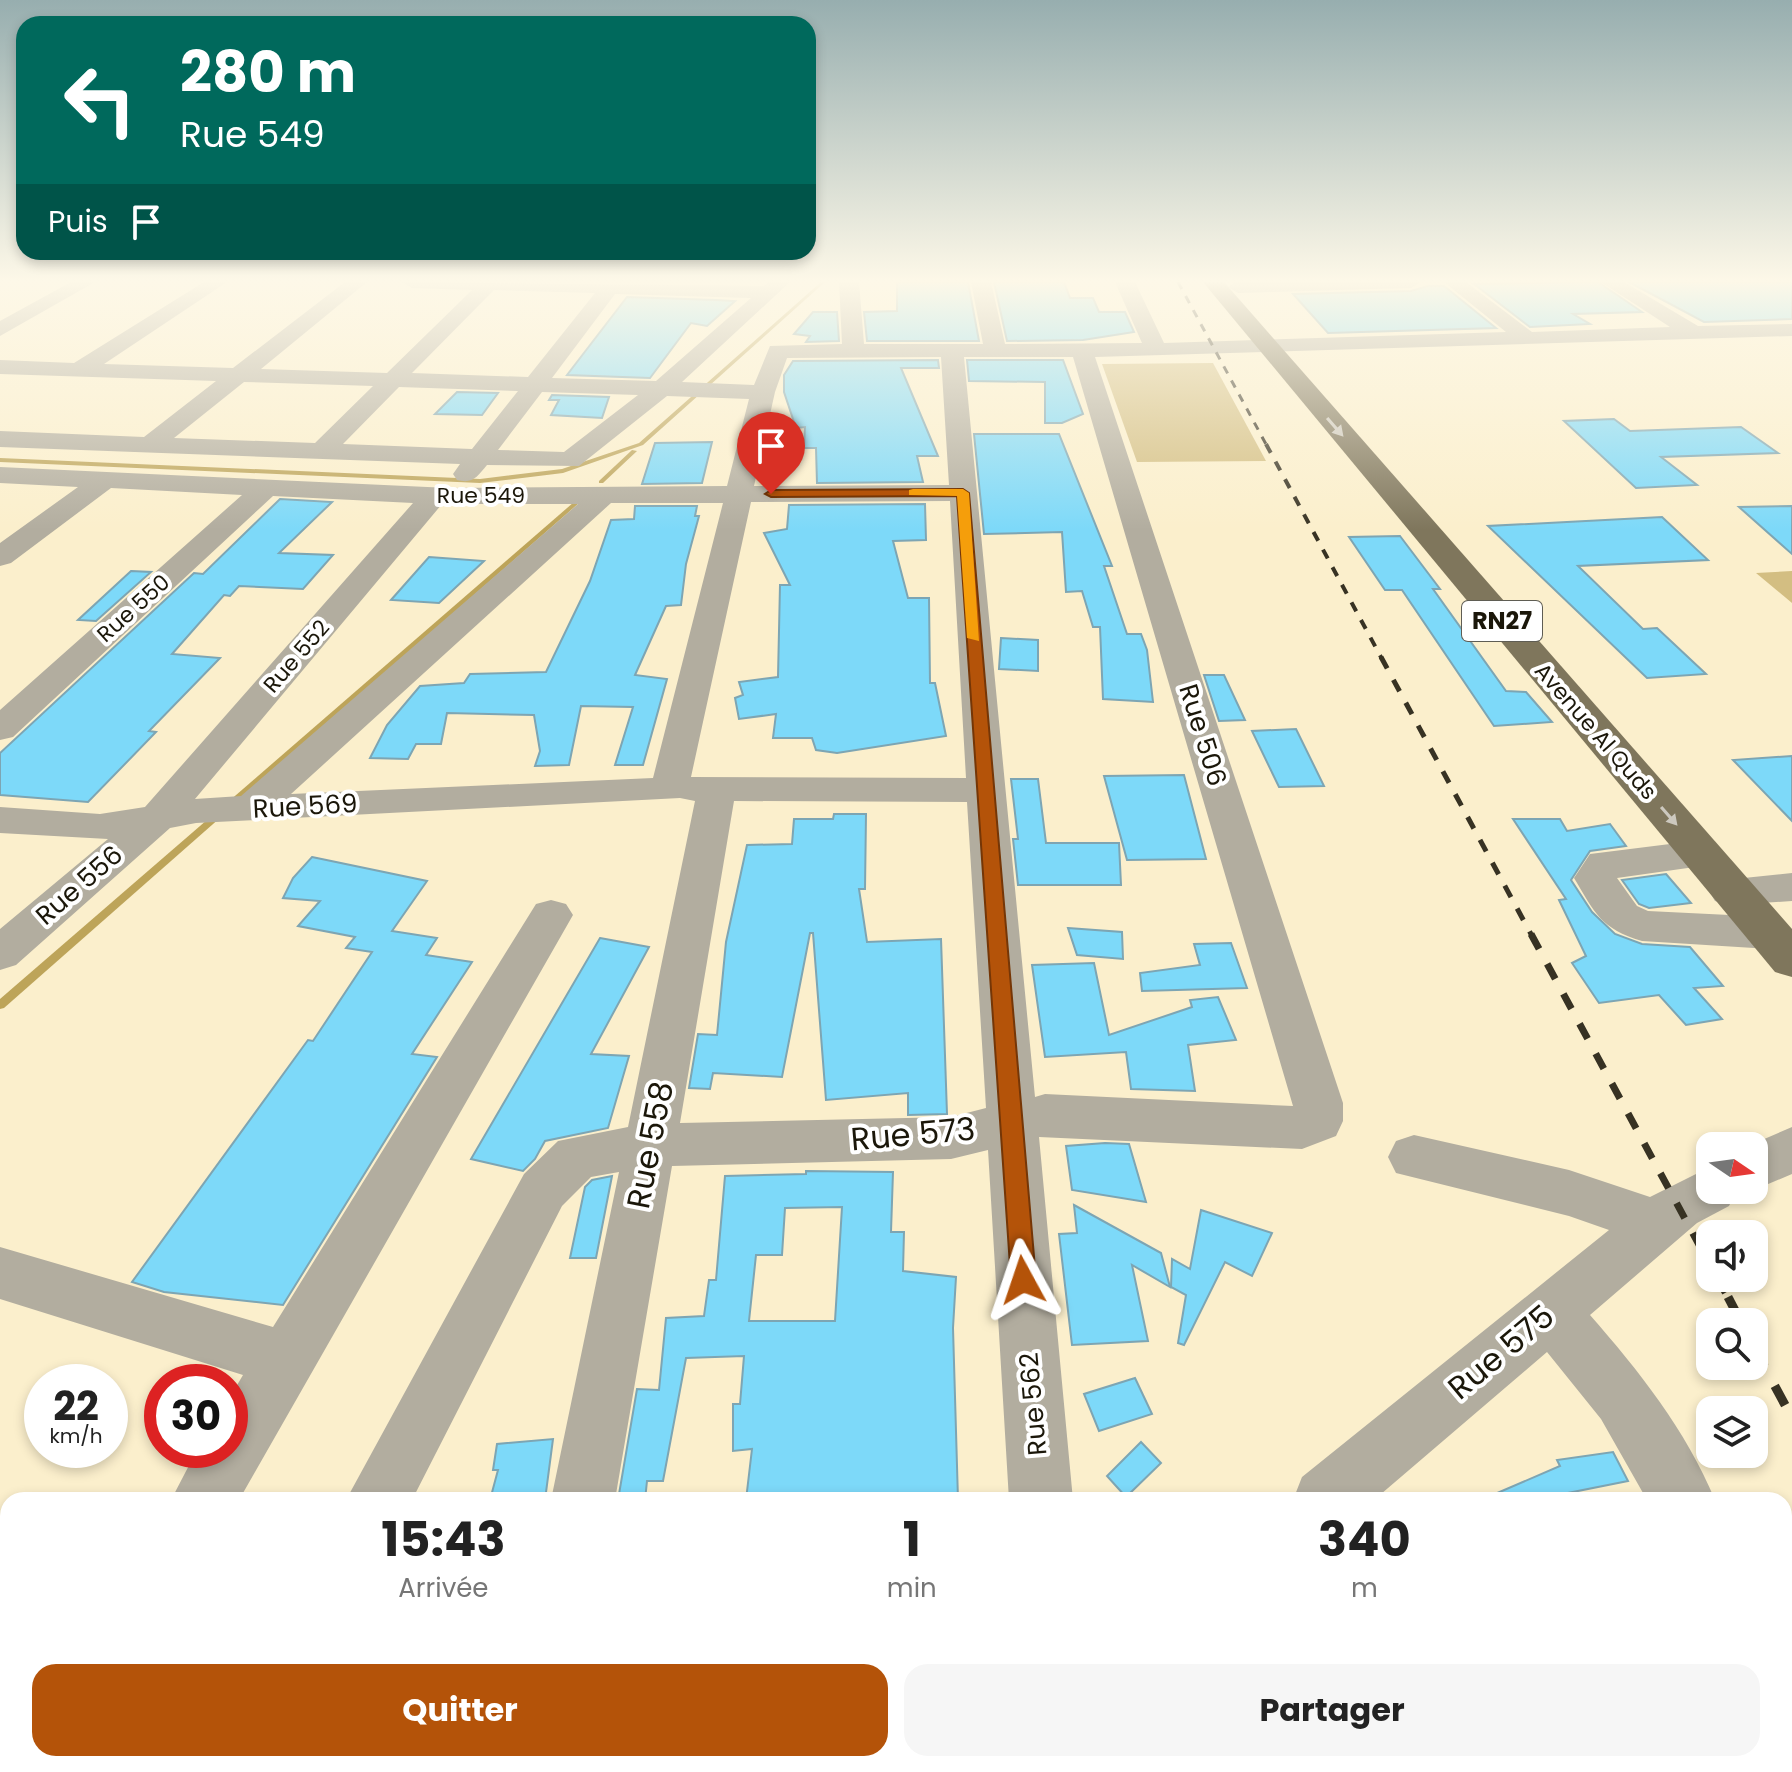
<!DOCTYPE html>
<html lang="fr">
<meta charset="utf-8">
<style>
:root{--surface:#fff;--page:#f6f6f6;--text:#222;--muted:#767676;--accent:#b45309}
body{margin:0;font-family:Poppins,sans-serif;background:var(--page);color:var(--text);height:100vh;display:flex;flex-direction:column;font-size:30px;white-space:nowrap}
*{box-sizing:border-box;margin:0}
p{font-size:26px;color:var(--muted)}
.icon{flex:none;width:44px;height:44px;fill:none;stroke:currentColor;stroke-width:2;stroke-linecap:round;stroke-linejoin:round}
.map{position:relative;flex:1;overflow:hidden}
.panel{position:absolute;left:0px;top:1492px;width:1792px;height:280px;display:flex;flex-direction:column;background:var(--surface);border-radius:24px 24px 0 0;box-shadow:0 4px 12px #0003}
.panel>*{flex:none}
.top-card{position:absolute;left:16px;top:16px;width:800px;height:244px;border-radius:24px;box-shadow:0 4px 12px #0003;background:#00695c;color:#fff;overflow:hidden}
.needle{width:52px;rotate:103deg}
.tools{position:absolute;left:1696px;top:1132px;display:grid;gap:16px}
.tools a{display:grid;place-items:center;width:72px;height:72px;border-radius:16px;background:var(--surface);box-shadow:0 4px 12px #0003;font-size:40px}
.speed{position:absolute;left:24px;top:1364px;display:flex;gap:16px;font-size:40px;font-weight:700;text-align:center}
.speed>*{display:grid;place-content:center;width:104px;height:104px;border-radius:50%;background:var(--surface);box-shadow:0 4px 12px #0003;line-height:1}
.speed small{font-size:20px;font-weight:400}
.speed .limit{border:12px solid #d22;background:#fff;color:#111}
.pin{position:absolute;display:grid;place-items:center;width:68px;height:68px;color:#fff;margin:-82px -34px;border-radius:50% 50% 50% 0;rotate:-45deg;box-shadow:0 0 8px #0007}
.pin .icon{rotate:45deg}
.me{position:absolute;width:88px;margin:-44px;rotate:355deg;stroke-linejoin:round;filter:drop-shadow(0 0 6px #0008)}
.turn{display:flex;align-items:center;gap:28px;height:168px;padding:0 32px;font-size:36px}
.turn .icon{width:104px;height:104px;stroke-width:2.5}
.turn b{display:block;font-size:56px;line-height:68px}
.then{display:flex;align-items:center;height:76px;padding:0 32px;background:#0003;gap:16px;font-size:30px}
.eta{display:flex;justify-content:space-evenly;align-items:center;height:136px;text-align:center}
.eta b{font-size:48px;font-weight:700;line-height:56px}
.primary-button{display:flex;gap:16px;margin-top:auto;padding:16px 32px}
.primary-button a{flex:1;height:92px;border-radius:24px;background:var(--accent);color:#fff;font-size:32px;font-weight:700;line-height:92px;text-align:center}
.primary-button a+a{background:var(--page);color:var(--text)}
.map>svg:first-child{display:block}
.green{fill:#d3be82}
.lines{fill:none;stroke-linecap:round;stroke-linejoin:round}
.stream{fill:#bda459;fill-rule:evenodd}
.building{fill:#7dd9f9;stroke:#7da5b3;stroke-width:2;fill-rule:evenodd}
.minor{fill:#b2ad9f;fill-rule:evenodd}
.major{fill:#7f765c;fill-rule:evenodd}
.rail-far4{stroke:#373223;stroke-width:3;stroke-dasharray:8 8;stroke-linecap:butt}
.rail-far3{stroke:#373223;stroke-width:4;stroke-dasharray:10 10;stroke-linecap:butt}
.rail-far2{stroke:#373223;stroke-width:5;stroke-dasharray:13 13;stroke-linecap:butt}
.rail-far1{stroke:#373223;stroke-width:7;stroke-dasharray:17 17;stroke-linecap:butt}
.rail{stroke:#373223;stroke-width:9;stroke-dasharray:22 22;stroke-linecap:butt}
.oneway{fill:#ccc8be}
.route{fill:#b45309;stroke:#753606;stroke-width:2}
.slow{fill:#f59e0b}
.labels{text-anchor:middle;stroke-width:8;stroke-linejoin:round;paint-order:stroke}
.far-street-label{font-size:22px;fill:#1b170a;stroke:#fff}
.shield{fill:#fff;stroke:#5f5d54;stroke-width:2}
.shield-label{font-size:24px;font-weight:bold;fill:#1b170a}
.street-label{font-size:26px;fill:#1b170a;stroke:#fff}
.near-street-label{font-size:32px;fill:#1b170a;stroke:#fff}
</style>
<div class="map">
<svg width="1792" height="1772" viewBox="0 0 1792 1772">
<rect width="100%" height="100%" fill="#fbefcc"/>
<!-- green -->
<g class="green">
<polygon points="1213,363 1266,461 1137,462 1102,364"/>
<polygon points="1792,571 1792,603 1756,573"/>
</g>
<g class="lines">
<!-- stream -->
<g class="stream">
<polygon points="821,282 825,282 643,445 563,473 480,483 0,462 0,458 480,479 562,469 639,443"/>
<polygon points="632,450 637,451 603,483 599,483 599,481"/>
<polygon points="574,502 579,503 234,806 228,806 226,804 228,802"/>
<polygon points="218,812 221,813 223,815 221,817 4,1008 0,1009 0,999 215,813"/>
</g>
</g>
<!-- building -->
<g class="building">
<polygon points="897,282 968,282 979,341 867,341 864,312 897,311"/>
<polygon points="994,282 1064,282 1070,298 1093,298 1099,312 1125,312 1134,332 1083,340 1007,341"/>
<polygon points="1598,282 1642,312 1573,314 1590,324 1530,327 1474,284"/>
<polygon points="1629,282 1792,282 1792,319 1704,322"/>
<polygon points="1428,286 1444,286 1496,328 1328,333 1293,294 1411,291"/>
<polygon points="627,297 716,300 735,301 707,326 691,323 650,378 567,375"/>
<polygon points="813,312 837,312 839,341 806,342 810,336 794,334"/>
<polygon points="938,360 939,368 901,368 938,456 917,456 923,482 817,483 816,448 804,448 805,427 796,428 784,392 784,375 793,361"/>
<polygon points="967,360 1063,360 1083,414 1062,423 1045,423 1045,382 969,381"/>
<polygon points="457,392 498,393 482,415 435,414"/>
<polygon points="552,395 609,397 602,418 551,415 559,400 549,400"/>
<polygon points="1614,419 1630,431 1741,427 1778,453 1661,457 1697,485 1636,488 1564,421"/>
<polygon points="974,434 1059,434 1112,566 1104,566 1127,634 1141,634 1147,650 1153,702 1103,699 1100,627 1093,627 1082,591 1066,592 1062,532 984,534"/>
<polygon points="712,442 702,483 642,484 655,443"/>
<polygon points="280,499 332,502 279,553 333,555 303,589 239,586 230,596 224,595 172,654 220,658 149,731 156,732 88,802 0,795 0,753 194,573 203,574"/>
<polygon points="925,504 926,540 893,541 908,598 929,598 930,683 935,683 946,736 837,753 816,750 812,738 773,738 776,714 739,719 735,698 743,695 739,682 778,677 780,585 790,585 764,533 787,529 789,505"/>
<polygon points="635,506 697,506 695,516 699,516 686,564 681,605 666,606 635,675 667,679 643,765 615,765 633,707 581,706 569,765 535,766 540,751 534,715 447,713 441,744 416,744 408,759 370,758 387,725 420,686 464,683 470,674 546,672 590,581 611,520 634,519"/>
<polygon points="1792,506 1792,554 1739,507"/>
<polygon points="1662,517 1708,560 1578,566 1643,629 1657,628 1706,674 1647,678 1488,526"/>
<polygon points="1400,536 1440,589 1433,589 1506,691 1526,692 1552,722 1494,726 1402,590 1385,590 1349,537"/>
<polygon points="429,557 484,561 439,603 391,600"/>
<polygon points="131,571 151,572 96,621 78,620"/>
<polygon points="1001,638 1038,640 1038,671 999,669"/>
<polygon points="1204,675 1224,675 1245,720 1219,721"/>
<polygon points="1296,729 1324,786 1279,787 1252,731"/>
<polygon points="1792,756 1792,821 1733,760"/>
<polygon points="1184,775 1206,859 1127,860 1104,776"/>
<polygon points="1011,779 1038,779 1046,843 1119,843 1121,885 1018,885 1013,839 1018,839"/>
<polygon points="834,814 866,814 865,889 859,889 867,942 941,939 947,1114 908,1115 908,1093 826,1100 813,933 810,933 782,1077 713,1073 710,1089 689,1088 698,1034 717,1035 726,942 747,845 792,844 794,819 833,819"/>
<polygon points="1513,819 1560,819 1567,831 1610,824 1626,846 1590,851 1571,880 1592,912 1615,934 1642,944 1690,947 1723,986 1694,988 1722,1019 1686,1025 1659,995 1599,1003 1572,963 1586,956 1559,900 1566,899"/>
<polygon points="312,857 427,881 392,931 437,938 426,955 472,962 412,1054 437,1057 283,1305 164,1292 132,1282 308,1040 313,1041 372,952 346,948 355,937 298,926 320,901 283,898 293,878"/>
<polygon points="1666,874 1691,903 1649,908 1639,904 1622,880"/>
<polygon points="1068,928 1122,932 1123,959 1077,955"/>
<polygon points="600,938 649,947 591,1054 629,1056 608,1128 545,1141 535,1159 523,1171 471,1159"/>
<polygon points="1231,943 1247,988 1142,991 1140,973 1200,965 1194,944"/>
<polygon points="1094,963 1109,1035 1192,1007 1190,1000 1218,997 1236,1040 1188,1045 1195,1091 1131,1089 1126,1052 1045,1057 1032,965"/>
<polygon points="1105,1143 1129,1144 1146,1202 1072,1190 1066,1146"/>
<path d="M 806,1171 L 893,1172 L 891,1232 L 904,1232 L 903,1271 L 956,1277 L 953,1328 L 958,1500 L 746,1500 L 752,1449 L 733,1451 L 733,1404 L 740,1404 L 744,1356 L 686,1358 L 663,1481 L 647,1481 L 645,1500 L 618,1500 L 637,1389 L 659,1390 L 666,1318 L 704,1316 L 709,1280 L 716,1280 L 725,1176 L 806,1174 ZM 842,1207 L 835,1321 L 749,1321 L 756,1255 L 782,1255 L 785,1208 Z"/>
<polygon points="612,1176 596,1258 570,1258 585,1187 592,1180"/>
<polygon points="1074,1205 1161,1253 1170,1287 1132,1265 1148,1341 1072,1345 1059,1234 1077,1233"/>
<polygon points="1201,1210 1272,1233 1252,1276 1225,1262 1184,1345 1178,1343 1186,1295 1171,1287 1172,1259 1190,1269"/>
<polygon points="1135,1378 1152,1414 1099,1431 1084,1394"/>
<polygon points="553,1439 545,1500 490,1500 498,1470 493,1470 497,1444"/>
<polygon points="1141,1442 1161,1463 1126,1497 1107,1476"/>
<polygon points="1613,1452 1628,1481 1558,1495 1562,1500 1481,1500 1560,1466 1557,1460"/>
</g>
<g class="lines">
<!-- minor -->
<g class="minor">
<polygon points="71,282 95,282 0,336 0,321"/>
<path d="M 204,282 L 227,282 L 104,364 L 233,368 L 345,282 L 367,282 L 261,369 L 387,373 L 472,290 L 412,288 L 402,282 L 764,286 L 769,282 L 790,282 L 682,382 L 754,385 L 770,346 L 842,344 L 839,282 L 859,282 L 864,344 L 983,344 L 971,282 L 991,282 L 1005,344 L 1142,343 L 1115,282 L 1135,282 L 1164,343 L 1506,332 L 1444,282 L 1466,282 L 1532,332 L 1670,327 L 1601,282 L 1624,282 L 1698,326 L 1792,324 L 1792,336 L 1095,357 L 1343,1103 L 1343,1121 L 1336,1136 L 1302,1149 L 1039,1137 L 1073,1500 L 1009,1500 L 988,1150 L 951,1159 L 672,1166 L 615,1500 L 551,1500 L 619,1172 L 591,1177 L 562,1206 L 412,1500 L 346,1500 L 524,1174 L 558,1141 L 628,1127 L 695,801 L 680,798 L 196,823 L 170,828 L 16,965 L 0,970 L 0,929 L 108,839 L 0,833 L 0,807 L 100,814 L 145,807 L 413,503 L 273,496 L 13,737 L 0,740 L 0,710 L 242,495 L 111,488 L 11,563 L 0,566 L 0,543 L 78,487 L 0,483 L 0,467 L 449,488 L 727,486 L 749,399 L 667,396 L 579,466 L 487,465 C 477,477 473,484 457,480 L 453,474 L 460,464 L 0,447 L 0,431 L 144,437 L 216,381 L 0,374 L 0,360 L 74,363 ZM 494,290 L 595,293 L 528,377 L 412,373 ZM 615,294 L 751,298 L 656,381 L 552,378 ZM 941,357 L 949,485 L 754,486 L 775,392 L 787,358 ZM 964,357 L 1073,357 L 1293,1106 L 1045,1094 L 1035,1097 ZM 244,382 L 373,386 L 315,443 L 174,438 ZM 399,387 L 518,391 L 472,449 L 343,444 ZM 542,392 L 638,395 L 564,452 L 498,450 ZM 950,501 L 966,778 L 691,777 L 751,502 ZM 611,503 L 723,503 L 653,778 L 291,794 ZM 442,504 L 578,504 L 241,796 L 195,799 ZM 734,801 L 967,802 L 986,1108 L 951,1117 L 680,1123 Z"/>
<polygon points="1235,282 1421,282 1411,288 1238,293 1228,287"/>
<path d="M 1702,840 L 1716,844 L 1722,854 L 1716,864 L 1617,878 L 1637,906 L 1648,911 L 1770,917 L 1785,922 L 1792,933 L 1785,944 L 1770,949 L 1642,941 C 1601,929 1595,913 1574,878 L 1590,854 Z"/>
<polygon points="1792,873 1792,901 1730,905 1715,901 1709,891 1715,881"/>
<polygon points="551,900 566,904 573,915 239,1500 171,1500 197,1450 230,1450 230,1397 243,1375 0,1299 0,1247 273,1327 536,904"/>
<polygon points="1792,1127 1792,1174 1754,1190 1753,1190 1754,1146 1748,1146"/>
<path d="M 1414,1135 L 1569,1170 L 1650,1197 L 1710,1167 L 1710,1190 L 1737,1190 L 1729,1206 L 1697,1223 L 1590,1315 C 1639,1371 1686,1430 1715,1500 L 1647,1500 L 1601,1419 L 1547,1352 L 1374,1500 L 1293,1500 L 1302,1477 L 1609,1230 L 1569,1216 L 1396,1173 L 1388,1157 L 1396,1141 Z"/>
<rect x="0" y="1647" width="8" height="72"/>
<polygon points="1784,1700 1792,1704 1792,1772 1762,1772 1758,1764 1784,1764"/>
<polygon points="8,1761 8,1764 83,1764 80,1772 4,1772"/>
<polygon points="200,1764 275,1764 272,1772 197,1772"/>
<polygon points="497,1764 571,1764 570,1772 496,1772"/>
<polygon points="976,1764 1057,1764 1054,1772 973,1772"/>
<polygon points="1336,1764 1410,1764 1412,1772 1338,1772"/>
</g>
<!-- major -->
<polygon class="major" points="1203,282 1224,282 1792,929 1792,977 1775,972"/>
<!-- rail-far4 -->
<polyline class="rail-far4" points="1178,282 1267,446"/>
<!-- rail-far3 -->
<polyline class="rail-far3" points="1266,444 1382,659"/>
<!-- rail-far2 -->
<polyline class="rail-far2" points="1381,657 1532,936"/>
<!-- rail-far1 -->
<g class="rail-far1">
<polyline points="1531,934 1710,1265"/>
<polyline points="1717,1278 1729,1299"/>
</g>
<!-- rail -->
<g class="rail">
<polyline points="1728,1297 1741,1322"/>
<polyline points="1754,1347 1792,1418"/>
</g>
</g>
<!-- one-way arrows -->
<defs><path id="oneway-solid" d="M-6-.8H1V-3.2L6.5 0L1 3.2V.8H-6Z" transform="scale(2)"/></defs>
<g class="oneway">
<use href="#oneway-solid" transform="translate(1335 427) rotate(49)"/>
<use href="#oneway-solid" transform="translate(1669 816) rotate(49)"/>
</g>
<!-- sky -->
<linearGradient id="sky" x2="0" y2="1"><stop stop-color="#97aeaf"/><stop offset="0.53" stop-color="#fdf8e8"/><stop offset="1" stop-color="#fdf8e8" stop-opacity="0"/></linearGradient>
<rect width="1792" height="530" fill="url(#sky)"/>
<!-- route -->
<polygon class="route" points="963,489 969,493 1036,1280 1032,1288 1023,1291 1015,1288 1011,1280 957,496 771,497 765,494 771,490"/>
<!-- slow -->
<polygon class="slow" points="913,489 963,489 969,493 979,641 967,638 957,496 909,495 909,490"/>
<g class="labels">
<!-- far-street labels -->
<g class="far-street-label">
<text x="481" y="503">Rue 549</text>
<text transform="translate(133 608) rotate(-42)" y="8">Rue 550</text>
<text transform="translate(296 656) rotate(-49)" y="8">Rue 552</text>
<text transform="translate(1596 731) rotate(49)" y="8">Avenue Al Quds</text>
</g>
<!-- shield labels -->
<rect class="shield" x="1462" y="601" width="80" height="40" rx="6"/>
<g class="shield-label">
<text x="1502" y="629">RN27</text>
</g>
<!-- street labels -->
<g class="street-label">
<text transform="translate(1203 735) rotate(73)" y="9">Rue 506</text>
<text transform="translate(305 806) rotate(-3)" y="9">Rue 569</text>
<text transform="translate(79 885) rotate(-41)" y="9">Rue 556</text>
<text transform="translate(1033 1404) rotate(-95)" y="9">Rue 562</text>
</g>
<!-- near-street labels -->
<g class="near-street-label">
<text transform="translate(913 1134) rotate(-5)" y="11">Rue 573</text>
<text transform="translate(650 1145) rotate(-79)" y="11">Rue 558</text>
<text transform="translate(1501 1352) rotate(-40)" y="11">Rue 575</text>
</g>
</g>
</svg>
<div class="tools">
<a><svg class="needle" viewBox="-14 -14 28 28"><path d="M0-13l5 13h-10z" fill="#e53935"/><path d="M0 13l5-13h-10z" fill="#767676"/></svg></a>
<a><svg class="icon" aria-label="sound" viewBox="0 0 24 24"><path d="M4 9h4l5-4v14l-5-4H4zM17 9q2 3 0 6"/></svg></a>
<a><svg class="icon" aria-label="search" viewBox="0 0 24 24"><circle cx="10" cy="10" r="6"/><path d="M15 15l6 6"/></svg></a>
<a><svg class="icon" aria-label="layers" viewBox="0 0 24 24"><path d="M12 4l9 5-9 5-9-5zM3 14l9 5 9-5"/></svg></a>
</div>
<div class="speed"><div>22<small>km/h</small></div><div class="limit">30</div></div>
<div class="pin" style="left:771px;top:494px;background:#d93025"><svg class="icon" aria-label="arrive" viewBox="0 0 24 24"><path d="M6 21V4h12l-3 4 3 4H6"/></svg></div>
<svg class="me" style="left:1023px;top:1280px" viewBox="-20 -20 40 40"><path d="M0-17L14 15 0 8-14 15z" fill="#b45309" stroke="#fff" stroke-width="4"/></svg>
<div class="top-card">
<div class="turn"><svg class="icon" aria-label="left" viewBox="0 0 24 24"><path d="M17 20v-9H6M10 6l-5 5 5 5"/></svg><div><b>280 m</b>Rue 549</div></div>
<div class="then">Puis<svg class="icon" aria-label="arrive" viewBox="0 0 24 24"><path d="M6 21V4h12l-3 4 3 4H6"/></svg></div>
</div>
<section class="panel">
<div class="eta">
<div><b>15:43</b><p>Arrivée</p></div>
<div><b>1</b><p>min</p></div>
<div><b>340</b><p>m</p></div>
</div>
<div class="primary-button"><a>Quitter</a><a>Partager</a></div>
</section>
</div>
